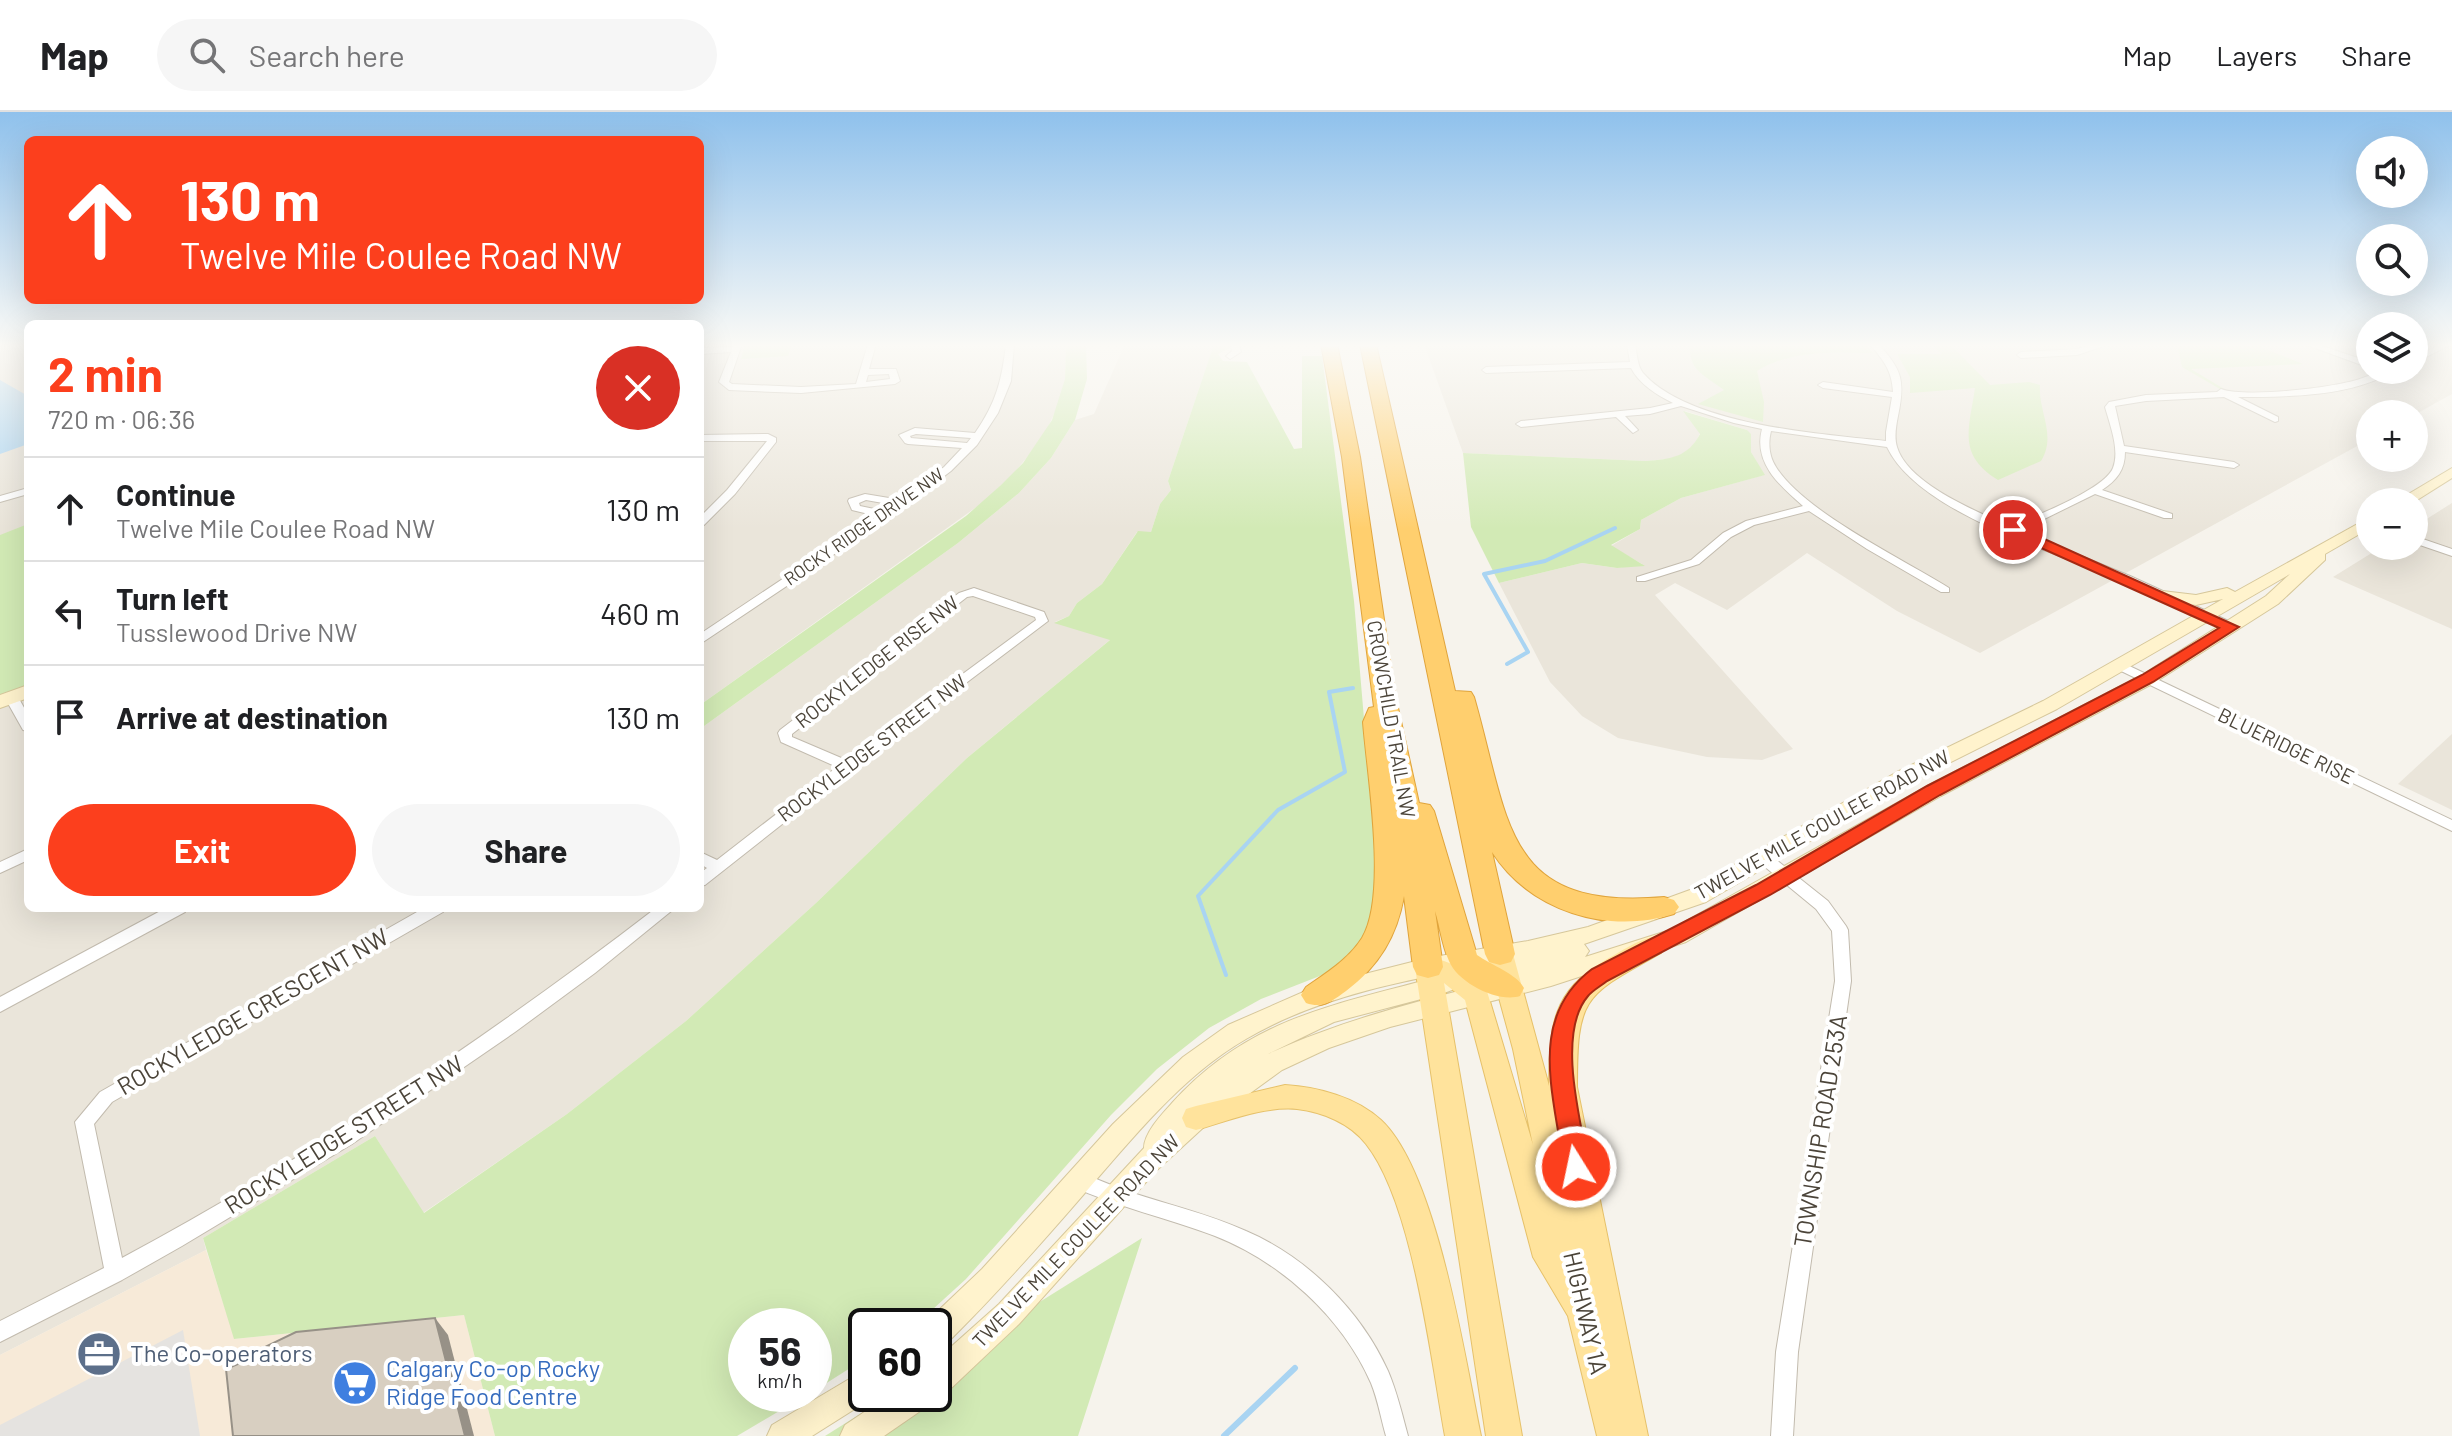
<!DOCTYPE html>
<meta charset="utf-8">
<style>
:root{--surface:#fff;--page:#f6f6f6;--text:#202124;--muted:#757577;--line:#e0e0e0;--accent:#fc3f1d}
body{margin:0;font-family:Barlow,sans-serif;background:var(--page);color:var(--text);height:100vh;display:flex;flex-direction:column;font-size:30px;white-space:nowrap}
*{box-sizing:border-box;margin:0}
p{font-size:26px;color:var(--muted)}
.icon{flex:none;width:44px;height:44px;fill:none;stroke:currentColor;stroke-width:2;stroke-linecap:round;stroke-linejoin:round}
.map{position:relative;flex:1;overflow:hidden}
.details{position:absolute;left:24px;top:208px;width:680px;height:592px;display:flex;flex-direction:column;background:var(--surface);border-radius:12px;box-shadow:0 8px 32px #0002}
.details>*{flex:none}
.guide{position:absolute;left:24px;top:24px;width:680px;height:168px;border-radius:12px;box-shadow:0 8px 32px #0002;background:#fc3f1d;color:#fff;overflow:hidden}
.controls{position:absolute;left:2356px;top:24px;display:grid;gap:16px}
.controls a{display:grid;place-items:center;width:72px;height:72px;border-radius:50%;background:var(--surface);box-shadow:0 8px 32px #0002;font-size:40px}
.speed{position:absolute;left:728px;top:1196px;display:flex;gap:16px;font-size:40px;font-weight:700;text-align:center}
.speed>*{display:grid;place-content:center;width:104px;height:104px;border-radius:50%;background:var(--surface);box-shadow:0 8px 32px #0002;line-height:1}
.speed small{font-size:20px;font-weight:400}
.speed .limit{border:4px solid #111;border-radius:12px;background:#fff;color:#111}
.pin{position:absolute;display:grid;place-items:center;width:68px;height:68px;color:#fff;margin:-34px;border:4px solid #fff;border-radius:50%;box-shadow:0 2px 8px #0007}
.me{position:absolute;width:88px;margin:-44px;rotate:350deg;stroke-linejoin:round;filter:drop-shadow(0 0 6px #0008)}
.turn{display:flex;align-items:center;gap:28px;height:168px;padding:0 24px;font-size:36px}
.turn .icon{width:104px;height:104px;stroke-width:2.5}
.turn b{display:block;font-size:56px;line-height:68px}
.round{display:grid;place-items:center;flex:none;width:84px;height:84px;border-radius:42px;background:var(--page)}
.head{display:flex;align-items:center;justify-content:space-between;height:136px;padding:0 24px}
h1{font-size:48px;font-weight:700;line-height:60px;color:var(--accent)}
.action{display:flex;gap:16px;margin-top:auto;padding:16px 24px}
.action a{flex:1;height:92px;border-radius:48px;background:var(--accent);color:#fff;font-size:32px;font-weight:700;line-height:92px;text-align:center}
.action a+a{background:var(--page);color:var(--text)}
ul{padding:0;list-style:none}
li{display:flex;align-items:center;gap:24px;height:104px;padding:0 24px;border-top:2px solid var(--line)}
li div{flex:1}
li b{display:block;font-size:30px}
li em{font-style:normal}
header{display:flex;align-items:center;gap:48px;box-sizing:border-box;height:112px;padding:0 40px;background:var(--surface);border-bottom:2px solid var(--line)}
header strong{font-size:38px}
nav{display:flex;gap:44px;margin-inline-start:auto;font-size:28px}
.search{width:560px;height:72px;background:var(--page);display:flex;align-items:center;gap:20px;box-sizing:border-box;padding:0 28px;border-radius:44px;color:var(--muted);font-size:30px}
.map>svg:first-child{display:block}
.residential{fill:#eae5da}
.commercial{fill:#f7ead8}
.green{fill:#d2eab5}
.parking{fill:#e5e3e0}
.water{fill:#a9d4f2}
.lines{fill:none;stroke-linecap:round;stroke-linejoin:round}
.stream-far1{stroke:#a9d4f2;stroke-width:4}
.stream{stroke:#a9d4f2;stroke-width:6}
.street-casing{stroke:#c2bbae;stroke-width:2}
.secondary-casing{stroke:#d6c79b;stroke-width:2}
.primary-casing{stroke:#e6c16a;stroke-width:2}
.highway-casing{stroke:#e0a43c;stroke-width:2}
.street{fill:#fff;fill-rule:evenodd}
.secondary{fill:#fff3cd;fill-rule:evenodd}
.primary{fill:#ffe39c;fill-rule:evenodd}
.highway{fill:#ffcf6e;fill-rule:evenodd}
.shaded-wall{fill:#979187}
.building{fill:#d8cfc1;stroke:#979187;stroke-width:2}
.route{fill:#fc3f1d;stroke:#a42913;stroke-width:2}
.labels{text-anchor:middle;stroke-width:8;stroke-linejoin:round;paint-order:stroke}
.far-street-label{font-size:18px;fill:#4b4439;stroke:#fff}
.street-label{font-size:20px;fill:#4b4439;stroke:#fff}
.near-street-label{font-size:24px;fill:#4b4439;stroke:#fff}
.near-service-label{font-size:24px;fill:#4e5e75;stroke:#fff;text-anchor:start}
.near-shop-label{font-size:24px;fill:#366cbe;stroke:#fff;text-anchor:start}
</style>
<header>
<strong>Map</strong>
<div class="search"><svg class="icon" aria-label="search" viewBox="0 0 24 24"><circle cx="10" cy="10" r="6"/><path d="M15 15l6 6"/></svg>Search here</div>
<nav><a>Map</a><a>Layers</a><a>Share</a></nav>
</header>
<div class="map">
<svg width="2452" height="1324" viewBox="0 0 2452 1324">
<rect width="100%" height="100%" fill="#f6f3ec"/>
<!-- residential -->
<g class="residential">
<polygon points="0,232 28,232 28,796 700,796 700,617 958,431 1019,381 1051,346 1075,308 1094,302 1125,232 1214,232 1168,369 1171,378 1160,392 1151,420 1137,420 1102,472 1077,491 1069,504 1055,510 1111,527 967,646 816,791 686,909 567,1002 423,1101 375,1024 203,1126 206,1138 0,1243"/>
<polygon points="700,232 1066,232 1065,267 1061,287 1043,326 1014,361 982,391 700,593"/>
<polygon points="1424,232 2370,232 2370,258 2414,258 2414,232 2452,232 2452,282 2414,303 2370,302 2370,327 1980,541 1897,499 1807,441 1727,498 1675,471 1655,483 1793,637 1762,648 1707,645 1618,626 1582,604 1550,570 1499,471 1582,451 1617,456 1642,452 1611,434 1640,417 1641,408 1681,386 1764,363 1751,340 1747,318 1685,299 1700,321 1694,334 1677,346 1646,349 1463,341"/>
<polygon points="2452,391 2452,517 2333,465 2383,434 2414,434 2414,415"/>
<polygon points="2452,622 2452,698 2398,672"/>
</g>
<!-- commercial -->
<polygon class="commercial" points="206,1138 235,1227 464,1203 495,1324 0,1324 0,1243"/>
<!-- green -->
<g class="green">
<polygon points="745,232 792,232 788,244 741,247"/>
<polygon points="1066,232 1086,232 1087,267 1075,308 1051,346 1019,381 958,431 700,617 700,593 966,404 1001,373 1023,351 1052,308 1065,267"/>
<polygon points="1214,232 1231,232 1232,235 1218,242 1223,249 1247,250 1294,337 1302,336 1302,244 1322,244 1354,489 1374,725 1374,803 1356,839 1330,860 1261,887 1209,916 1157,957 1111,1003 966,1167 921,1208 912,1214 866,1214 866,1246 814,1279 814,1214 746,1214 746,1282 808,1282 737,1324 495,1324 464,1203 234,1227 203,1126 375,1024 424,1101 567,1002 686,909 816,791 967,646 1110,528 1054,511 1069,504 1077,491 1102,472 1138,419 1151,420 1160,392 1171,378 1168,369"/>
<path d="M 1690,232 L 1863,232 L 1873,241 C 1835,240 1790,238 1757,259 L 1764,290 L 1763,310 L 1698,292 L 1724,278 C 1705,263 1688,259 1690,232 Z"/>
<path d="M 1931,232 L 1950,232 L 1990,273 L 2029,270 L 2040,273 C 2038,300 2057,323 2041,349 L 1998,368 C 1957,343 1969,317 1975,276 L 1910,281 L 1910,265 L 1897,242 L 1942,242 Z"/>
<polygon points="2177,232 2253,232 2303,252 2191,257 2224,277 2220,277 2182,255"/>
<path d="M 1683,299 L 1747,318 L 1751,322 L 1751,340 L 1765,363 L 1681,386 L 1641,408 L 1640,417 L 1611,433 L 1645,454 L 1617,456 L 1582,451 L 1499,471 L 1471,415 L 1463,341 L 1646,349 C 1671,347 1688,345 1700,322 Z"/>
<polygon points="28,412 28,573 0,585 0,423"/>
<polygon points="1142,1126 1078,1324 825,1324 892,1282 934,1282 934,1256"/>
</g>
<!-- parking -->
<polygon class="parking" points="183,1218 200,1324 0,1324 0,1313"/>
<!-- water -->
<polygon class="water" points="0,268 28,284 28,332 0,342"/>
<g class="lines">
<!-- stream-far1 -->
<g class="stream-far1">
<polyline points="1507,552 1528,540 1484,462 1545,449 1615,416"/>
<polyline points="1226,863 1198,784 1278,698 1345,660 1329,580 1353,576"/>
</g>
<!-- stream -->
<polyline class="stream" points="1224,1324 1295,1256"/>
<!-- street casing -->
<g class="street-casing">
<g id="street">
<path d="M 734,232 L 742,232 L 729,270 L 732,272 L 801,275 L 856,272 L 868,232 L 876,232 L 869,257 L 896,257 L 900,269 L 895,272 L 801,281 L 729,278 L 719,270 L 731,240 L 700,242 L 700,236 L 733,235 ZM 889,262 L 890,267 L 866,270 L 868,263 Z"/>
<path d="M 1006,232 L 1014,232 L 1011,269 L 998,301 L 977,333 L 951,359 L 890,405 L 700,532 L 700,522 L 877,404 L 852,398 L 848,389 L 849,387 L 865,382 L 901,388 L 944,355 L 962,336 L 908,332 L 905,331 L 899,323 L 915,316 L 975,321 C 996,291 1002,268 1006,232 ZM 916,322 L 971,326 L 967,331 L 911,326 L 910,324 ZM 866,388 L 894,393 L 884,399 L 860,394 L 859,391 Z"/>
<polygon points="1231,232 1239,232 1241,240 1230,247 1226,244 1232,239"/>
<path d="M 1627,232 L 1635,232 C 1637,241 1637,254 1643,261 C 1688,313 1820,322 1886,329 L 1886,320 L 1892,285 L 1823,276 L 1818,273 L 1823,270 L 1893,280 C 1892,258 1883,248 1870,232 L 1878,232 C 1903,258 1905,270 1898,304 C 1896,314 1894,325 1897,335 C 1908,372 1978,400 2011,415 C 2034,404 2104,378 2113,356 C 2120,338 2110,313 2105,295 L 2109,290 L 2146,283 L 2217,280 L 2221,277 C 2246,286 2326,276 2353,269 C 2368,265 2380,258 2395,258 C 2354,285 2286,285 2238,285 L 2278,305 L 2278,309 L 2275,310 L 2224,285 L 2146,289 L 2115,294 L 2124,334 L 2234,350 L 2239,353 L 2234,356 L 2125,340 C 2125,358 2117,368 2102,378 L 2172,402 L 2172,406 L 2164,406 L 2095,382 L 2020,419 L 2130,464 L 2235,512 L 2237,515 L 2235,518 L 2231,519 C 2194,507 2159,485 2124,470 C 2058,440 1919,402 1887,335 L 1771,319 C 1768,331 1769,344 1776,355 C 1804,400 1903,447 1949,476 L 1949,480 L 1941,480 L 1867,437 L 1809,399 L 1754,413 L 1731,425 L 1699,452 L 1645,469 L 1637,469 L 1637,465 L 1691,448 L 1723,421 L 1746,409 L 1803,394 C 1780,374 1753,351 1762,317 L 1734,311 L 1681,294 L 1650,302 L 1625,304 L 1638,318 L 1633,321 L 1616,305 L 1521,315 L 1516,312 L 1521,309 L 1650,296 L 1673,291 C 1657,283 1639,272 1631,256 L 1486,261 L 1482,258 L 1486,255 L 1630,250 Z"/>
<polygon points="2097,232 2110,232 2077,243 2021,246 2017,243 2021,240 2077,237"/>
<polygon points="2304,232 2316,232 2370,250 2370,256"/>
<polygon points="2442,232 2452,232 2414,251 2414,245"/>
<polygon points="768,322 776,326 776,330 735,382 704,413 700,414 700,405 727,378 767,329 700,329 700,323"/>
<polygon points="28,376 28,382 0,390 0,384"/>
<polygon points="2414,424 2452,437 2452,444 2414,431"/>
<path d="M 974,476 L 1044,500 L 1048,509 L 852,657 L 705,773 L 700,774 L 700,761 L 707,756 L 700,752 L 700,740 L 717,748 L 837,655 L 781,630 L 778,621 L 780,618 L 959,481 ZM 973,484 L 1035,505 L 1036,508 L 846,648 L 792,625 L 792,622 L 967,485 Z"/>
<polygon points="2121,550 2452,708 2452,719 2117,557 2115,554 2117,551"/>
<polygon points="12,582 17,583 28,603 28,619 23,618 5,586"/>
<polygon points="28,737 28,748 0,761 0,750"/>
<polygon points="1764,741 1769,742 1828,789 1846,814 1848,818 1851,869 1798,1240 1793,1324 1771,1324 1776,1240 1835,869 1832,819 1816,797 1759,750 1756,746 1759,742"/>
<polygon points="166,796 187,796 185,800 0,900 0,885"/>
<path d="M 424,796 L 445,796 L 443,800 L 112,990 L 94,1012 L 122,1146 C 310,1045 487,926 656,796 L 675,796 L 595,861 L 515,920 L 352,1032 L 182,1134 L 122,1168 L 0,1230 L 0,1209 L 104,1156 L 75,1010 L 100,980 Z"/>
<path d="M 1078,1060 C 1095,1066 1112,1074 1130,1080 C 1169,1093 1209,1102 1246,1119 C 1307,1145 1361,1199 1388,1259 C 1397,1280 1402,1302 1408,1324 L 1386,1324 C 1381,1307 1378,1288 1371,1271 C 1342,1205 1281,1150 1215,1124 C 1167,1106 1118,1095 1071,1074 L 1068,1068 L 1071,1062 Z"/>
</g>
</g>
<!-- secondary casing -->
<g class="secondary-casing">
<g id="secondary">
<polygon points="2452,356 2452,366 2414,390 2395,390"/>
<path d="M 2370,405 L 2370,416 L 2325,442 L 2325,448 L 2278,492 L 2154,571 L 1941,684 L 1686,830 L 1551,874 L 1390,915 L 1329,936 L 1282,958 L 1205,1014 L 1156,1059 L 1019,1212 L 945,1282 L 932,1286 L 929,1293 L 884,1324 L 840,1324 L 845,1313 L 891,1282 L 934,1282 L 934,1250 L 999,1192 L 1144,1036 C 1144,1021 1162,1002 1172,991 C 1252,903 1338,893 1444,863 L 1452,866 L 1456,872 L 1452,878 L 1444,881 L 1334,910 L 1268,942 C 1340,909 1414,890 1490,871 L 1481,863 L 1485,857 L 1506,850 C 1417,866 1324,881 1246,927 C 1182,964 1132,1027 1084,1082 C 1039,1134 994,1185 945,1233 L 934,1238 L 934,1214 L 923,1213 L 982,1157 L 1113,1012 L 1183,945 L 1228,913 L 1317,874 L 1428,846 L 1528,829 L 1588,815 L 1690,778 L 1897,660 L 2043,589 L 2223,487 L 2196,493 L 2154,486 L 2154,478 L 2196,483 L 2227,476 L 2235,480 ZM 2290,462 L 2266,484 L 2142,563 L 1927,674 L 1670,818 L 1585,845 L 1589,839 L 1584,832 L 1706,790 L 1911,670 L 2057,597 Z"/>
<polygon points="28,573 28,586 0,596 0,583"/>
<polygon points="866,1257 866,1282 877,1283 812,1324 767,1324 772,1313"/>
</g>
</g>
<!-- primary casing -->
<g class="primary-casing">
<g id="primary">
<path d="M 1652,825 L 1661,827 L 1665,834 L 1661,841 C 1584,884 1577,884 1577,975 L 1648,1324 L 1597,1324 L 1568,1204 L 1533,1145 L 1465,888 L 1444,871 L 1522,1324 L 1486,1324 L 1415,855 L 1419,848 C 1442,841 1470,861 1486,876 L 1533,1033 L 1513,937 L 1487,842 L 1491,835 L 1500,832 L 1509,835 L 1513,842 L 1549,974 C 1550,913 1551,880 1607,847 C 1622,839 1636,829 1652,825 Z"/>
<path d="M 1285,973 C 1318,975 1356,985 1381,1008 C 1437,1060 1465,1247 1481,1324 L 1445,1324 C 1431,1248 1413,1091 1366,1032 C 1350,1011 1322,1000 1297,997 C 1263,994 1228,1009 1196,1018 L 1186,1015 L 1182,1006 L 1186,997 L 1196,994 Z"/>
</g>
</g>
<!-- highway casing -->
<g class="highway-casing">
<g id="highway">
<path d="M 1321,232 L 1337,232 L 1360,345 L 1395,582 L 1419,691 L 1430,693 L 1434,699 L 1477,843 C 1491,853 1517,862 1524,876 L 1520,884 C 1498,891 1458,871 1449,849 C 1442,833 1440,815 1435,799 L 1443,855 L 1439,863 L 1428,866 L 1417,863 L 1413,855 L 1404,784 C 1397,824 1379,854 1346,879 C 1332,889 1323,897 1306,891 L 1301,883 L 1306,875 C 1326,861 1349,847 1362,826 C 1388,783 1367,663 1363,610 L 1369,596 L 1374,595 L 1342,345 Z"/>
<path d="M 1360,232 L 1376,232 L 1455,579 L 1471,580 L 1474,585 C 1510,710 1503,799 1664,785 L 1674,788 L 1679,795 L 1674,802 C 1607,823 1530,799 1492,740 L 1515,842 L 1511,850 L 1500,853 L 1489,850 L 1485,842 Z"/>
</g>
</g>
<!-- street -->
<use href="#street" class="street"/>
<!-- secondary -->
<use href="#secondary" class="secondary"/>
<!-- primary -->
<use href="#primary" class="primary"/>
<!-- highway -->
<use href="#highway" class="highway"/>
</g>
<!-- shaded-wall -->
<polygon class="shaded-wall" points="435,1206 448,1223 474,1324 465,1324"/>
<!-- building -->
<polygon class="building" points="435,1206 465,1324 233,1324 226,1257 240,1251 240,1247 296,1220"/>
<!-- sky -->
<linearGradient id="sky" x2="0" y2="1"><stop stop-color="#8fc1ec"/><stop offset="0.56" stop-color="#fbfaf6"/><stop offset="1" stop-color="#fbfaf6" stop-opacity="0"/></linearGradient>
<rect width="2452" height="417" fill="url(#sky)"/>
<!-- route -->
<path class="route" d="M 2008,415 L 2018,415 L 2239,515 L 2153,570 L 1940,683 L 1770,783 L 1607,869 C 1601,874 1593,878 1588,884 C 1556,921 1581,1011 1589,1055 L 1585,1062 L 1576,1065 L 1568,1062 C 1561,1047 1560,1029 1557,1013 C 1547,954 1539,897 1592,857 L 1756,773 L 1927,674 L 2142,563 L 2219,516 L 2008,421 Z"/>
<!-- icons -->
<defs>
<g id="office-disc" transform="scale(2.3)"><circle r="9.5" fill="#5c6f8a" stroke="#fff"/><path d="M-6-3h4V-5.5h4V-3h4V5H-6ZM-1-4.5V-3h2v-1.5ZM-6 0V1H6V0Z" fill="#fff"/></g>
<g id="supermarket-disc" transform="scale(2.3)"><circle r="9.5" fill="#3f7fe0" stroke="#fff"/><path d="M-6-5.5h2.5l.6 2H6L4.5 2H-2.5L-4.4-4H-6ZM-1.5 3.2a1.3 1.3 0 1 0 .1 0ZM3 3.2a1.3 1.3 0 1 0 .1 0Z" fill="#fff"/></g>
</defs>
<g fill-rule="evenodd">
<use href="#office-disc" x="99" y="1242"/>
<use href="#supermarket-disc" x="355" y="1271"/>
</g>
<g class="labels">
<!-- far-street labels -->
<g class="far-street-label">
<text transform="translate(864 415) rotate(-35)" y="6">ROCKY RIDGE DRIVE NW</text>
</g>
<!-- street labels -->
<g class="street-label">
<text transform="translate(877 550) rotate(-38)" y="7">ROCKYLEDGE RISE NW</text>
<text transform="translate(1391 607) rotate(80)" y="7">CROWCHILD TRAIL NW</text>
<text transform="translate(2286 634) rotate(26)" y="7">BLUERIDGE RISE</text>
<text transform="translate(872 636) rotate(-37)" y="7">ROCKYLEDGE STREET NW</text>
<text transform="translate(1822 713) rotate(-29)" y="7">TWELVE MILE COULEE ROAD NW</text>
<text transform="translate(1076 1129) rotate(-46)" y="7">TWELVE MILE COULEE ROAD NW</text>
</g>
<!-- near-street labels -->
<g class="near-street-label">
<text transform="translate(253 900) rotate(-30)" y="8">ROCKYLEDGE CRESCENT NW</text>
<text transform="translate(1821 1019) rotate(-81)" y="8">TOWNSHIP ROAD 253A</text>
<text transform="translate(344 1023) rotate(-32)" y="8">ROCKYLEDGE STREET NW</text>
<text transform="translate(1585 1201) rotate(77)" y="8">HIGHWAY 1A</text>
</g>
<!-- near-service labels -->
<g class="near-service-label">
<text x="130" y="1250">The Co-operators</text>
</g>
<!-- near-shop labels -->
<g class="near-shop-label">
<text x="386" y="1265">Calgary Co-op Rocky<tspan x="386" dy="28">Ridge Food Centre</tspan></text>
</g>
</g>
</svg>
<div class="controls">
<a><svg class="icon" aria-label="sound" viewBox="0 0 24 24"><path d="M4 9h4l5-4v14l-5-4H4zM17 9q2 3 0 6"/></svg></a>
<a><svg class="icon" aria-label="search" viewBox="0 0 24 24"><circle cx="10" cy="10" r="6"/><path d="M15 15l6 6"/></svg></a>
<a><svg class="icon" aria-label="layers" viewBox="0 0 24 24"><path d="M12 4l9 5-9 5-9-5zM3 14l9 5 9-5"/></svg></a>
<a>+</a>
<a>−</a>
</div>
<div class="speed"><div>56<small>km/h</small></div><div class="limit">60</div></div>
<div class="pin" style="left:2013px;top:418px;background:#d93025"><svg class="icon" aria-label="arrive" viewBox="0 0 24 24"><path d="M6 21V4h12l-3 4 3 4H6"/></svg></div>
<svg class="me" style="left:1576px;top:1055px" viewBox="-20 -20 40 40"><circle r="17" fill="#fc3f1d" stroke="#fff" stroke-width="3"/><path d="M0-11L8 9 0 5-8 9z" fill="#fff"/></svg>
<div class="guide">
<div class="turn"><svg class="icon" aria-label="ahead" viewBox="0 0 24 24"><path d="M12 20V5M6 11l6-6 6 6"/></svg><div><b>130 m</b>Twelve Mile Coulee Road NW</div></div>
</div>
<section class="details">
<div class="head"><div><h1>2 min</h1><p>720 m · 06:36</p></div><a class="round" style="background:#d93025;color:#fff"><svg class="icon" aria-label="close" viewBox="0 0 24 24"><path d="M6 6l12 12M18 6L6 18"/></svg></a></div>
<ul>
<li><svg class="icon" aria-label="ahead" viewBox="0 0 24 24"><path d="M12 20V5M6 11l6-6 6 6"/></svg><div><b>Continue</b><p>Twelve Mile Coulee Road NW</p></div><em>130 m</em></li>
<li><svg class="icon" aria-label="left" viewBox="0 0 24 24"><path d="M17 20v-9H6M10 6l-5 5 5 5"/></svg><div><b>Turn left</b><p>Tusslewood Drive NW</p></div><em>460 m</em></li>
<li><svg class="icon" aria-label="arrive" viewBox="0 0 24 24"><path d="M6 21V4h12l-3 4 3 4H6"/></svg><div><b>Arrive at destination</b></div><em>130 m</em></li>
</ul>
<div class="action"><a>Exit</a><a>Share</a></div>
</section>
</div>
